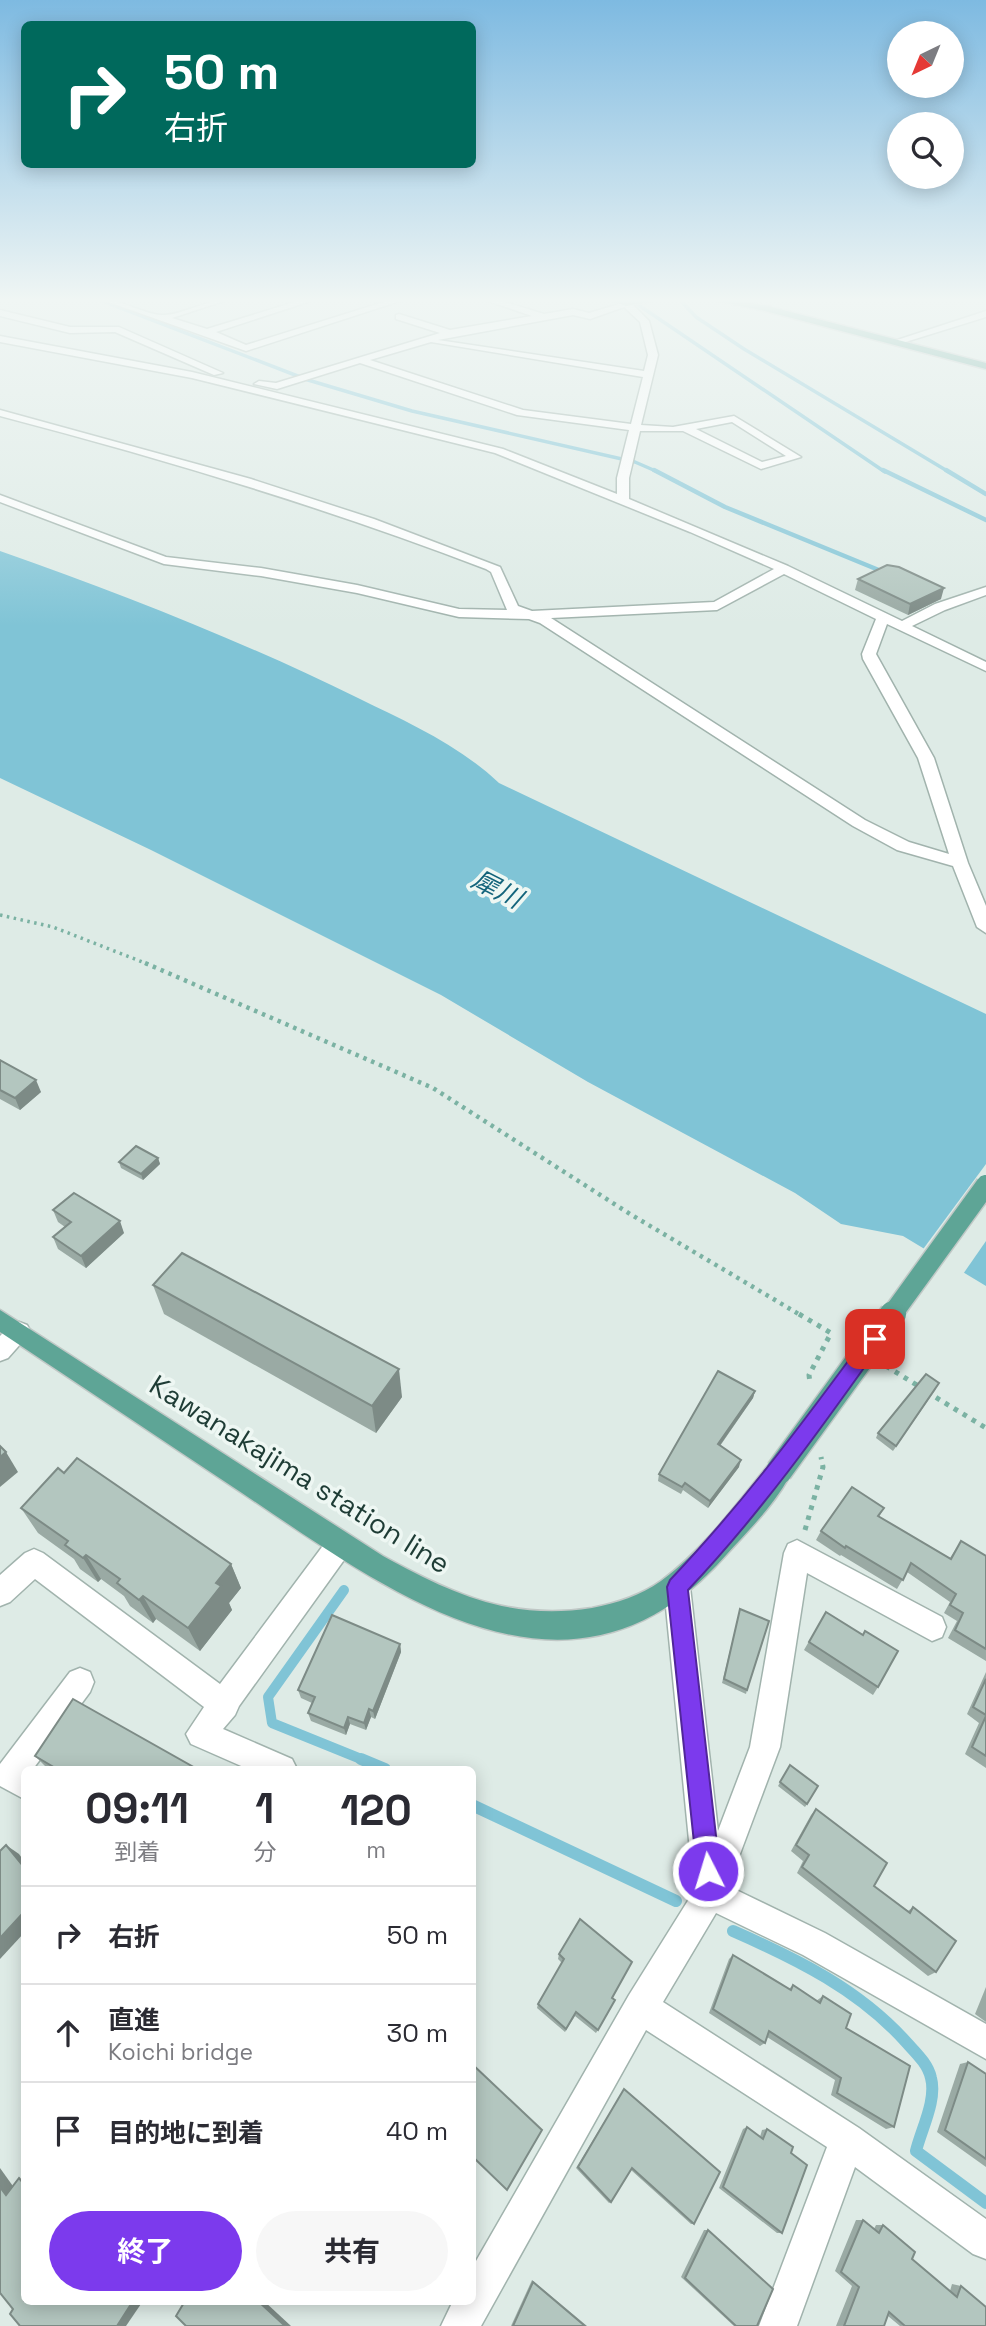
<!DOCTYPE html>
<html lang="ja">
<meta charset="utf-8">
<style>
:root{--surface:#fff;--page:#f7f7f7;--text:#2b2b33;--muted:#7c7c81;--line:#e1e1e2;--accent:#7c3aed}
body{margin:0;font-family:"Space Grotesk","Noto Sans JP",sans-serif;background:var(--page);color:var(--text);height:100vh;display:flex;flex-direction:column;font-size:26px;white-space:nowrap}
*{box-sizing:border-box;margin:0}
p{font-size:23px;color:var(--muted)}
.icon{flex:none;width:38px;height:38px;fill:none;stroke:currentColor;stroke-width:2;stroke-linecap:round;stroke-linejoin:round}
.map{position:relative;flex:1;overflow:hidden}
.panel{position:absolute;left:21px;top:1766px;width:455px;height:539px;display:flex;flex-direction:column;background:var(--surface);border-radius:10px;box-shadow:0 4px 18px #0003}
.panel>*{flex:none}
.top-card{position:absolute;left:21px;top:21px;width:455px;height:147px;border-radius:10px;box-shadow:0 4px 18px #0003;background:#00695c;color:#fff;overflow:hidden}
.needle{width:46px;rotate:223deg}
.fabs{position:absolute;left:887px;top:21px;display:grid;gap:14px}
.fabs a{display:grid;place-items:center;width:77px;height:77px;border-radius:50%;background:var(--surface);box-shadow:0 4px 18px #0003;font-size:35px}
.pin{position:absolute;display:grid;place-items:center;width:60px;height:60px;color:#fff;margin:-30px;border-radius:14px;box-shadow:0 4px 10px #0006}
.me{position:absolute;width:77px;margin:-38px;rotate:355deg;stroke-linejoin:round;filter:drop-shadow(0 0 5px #0008)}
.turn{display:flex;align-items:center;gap:24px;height:147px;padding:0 28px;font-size:32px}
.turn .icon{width:91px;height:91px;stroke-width:2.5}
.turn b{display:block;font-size:49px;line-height:60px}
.eta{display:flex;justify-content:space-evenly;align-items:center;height:119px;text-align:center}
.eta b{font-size:42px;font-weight:700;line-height:49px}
.cta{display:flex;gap:14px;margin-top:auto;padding:14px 28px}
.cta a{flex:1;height:80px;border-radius:42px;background:var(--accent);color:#fff;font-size:28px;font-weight:700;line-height:80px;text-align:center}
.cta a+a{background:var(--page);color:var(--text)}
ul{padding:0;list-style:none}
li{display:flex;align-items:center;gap:21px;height:98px;padding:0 28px;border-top:2px solid var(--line)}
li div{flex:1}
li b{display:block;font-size:26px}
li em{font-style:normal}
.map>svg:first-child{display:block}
.water{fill:#80c4d6}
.pier{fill:#deebe6}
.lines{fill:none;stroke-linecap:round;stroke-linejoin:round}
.stream-far3{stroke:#80c4d6;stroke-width:3.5}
.stream-far2{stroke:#80c4d6;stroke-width:4.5}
.stream-far1{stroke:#80c4d6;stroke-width:10}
.stream{stroke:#80c4d6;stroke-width:12}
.minor-casing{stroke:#a1b3ad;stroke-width:3}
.major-casing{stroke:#c0c8c6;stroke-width:3}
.path-far2{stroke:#7bb2a3;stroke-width:3.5;stroke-dasharray:2.5 4.5;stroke-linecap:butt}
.path-far1{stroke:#7bb2a3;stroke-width:4.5;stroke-dasharray:3.5 5;stroke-linecap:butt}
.path{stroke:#7bb2a3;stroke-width:5;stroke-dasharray:4.5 6;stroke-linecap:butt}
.minor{fill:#fff;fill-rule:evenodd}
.major{fill:#5ea596;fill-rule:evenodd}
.major-bridge-far1-casing{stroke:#c0c8c6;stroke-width:23;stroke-linecap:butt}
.major-bridge-casing{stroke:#c0c8c6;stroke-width:29;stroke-linecap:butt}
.major-bridge-far1{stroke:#5ea596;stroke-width:20}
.major-bridge{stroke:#5ea596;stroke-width:26}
.wall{fill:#9aaaa4}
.shaded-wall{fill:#7d8b86}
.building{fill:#b3c6bf;stroke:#7d8b86;stroke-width:2}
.route{fill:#7c3aed;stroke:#51269a;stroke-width:2}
.labels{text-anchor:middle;stroke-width:7;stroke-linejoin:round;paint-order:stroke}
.water-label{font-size:26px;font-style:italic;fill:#14657c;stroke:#eef7f3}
.near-street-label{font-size:28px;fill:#1e3c35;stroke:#eef7f3}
</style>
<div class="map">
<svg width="986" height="2326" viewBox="0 0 986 2326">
<rect width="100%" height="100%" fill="#deebe6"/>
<!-- water -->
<path class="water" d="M 0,551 C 122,594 242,641 358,698 C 407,722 459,745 499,783 L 986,1014 L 986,1286 L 903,1236 L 841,1224 L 795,1193 L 588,1082 L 441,995 L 151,850 L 0,778 Z"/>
<!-- pier -->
<polygon class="pier" points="986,1164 986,1241 961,1277 921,1252"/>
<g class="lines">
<!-- stream-far3 -->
<g class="stream-far3">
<polyline points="100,300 308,380 412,411 635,462 658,472"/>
<polyline points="680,300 696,317 744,349 949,472"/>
<polyline points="637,304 885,472"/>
</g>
<!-- stream-far2 -->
<g class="stream-far2">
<polyline points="654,470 725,507 886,573"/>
<polyline points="883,470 986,520"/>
<polyline points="946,470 986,494"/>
</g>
<!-- stream-far1 -->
<polyline class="stream-far1" points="344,1590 268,1697 272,1723 366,1761"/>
<!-- stream -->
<g class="stream">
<polyline points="361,1759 385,1769"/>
<polyline points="472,1805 676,1901"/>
<path d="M 733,1931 C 797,1959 860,1990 907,2043 C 916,2053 928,2064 931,2078 C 937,2100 921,2130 916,2151 L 986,2203"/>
</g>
<!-- minor casing -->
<g class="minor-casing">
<g id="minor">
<path d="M 103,300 C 124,300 142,314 162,315 C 180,316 205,300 227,300 L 172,318 L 207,329 L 301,300 L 314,300 L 216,332 L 246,345 L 390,300 L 403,300 L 246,351 Z"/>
<path d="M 485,300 L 498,300 L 544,314 L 573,309 L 589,313 L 629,301 L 649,321 L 658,355 L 641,425 L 673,427 L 734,416 L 801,457 L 761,469 L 683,431 L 640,431 L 629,478 L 629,499 L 788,566 L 902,621 L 935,604 L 986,587 L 986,595 L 945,610 L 912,626 L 986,662 L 986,671 L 887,624 L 876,654 L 934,758 L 968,863 L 986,906 L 986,933 L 977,927 L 953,866 L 897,850 L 853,826 L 540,623 L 529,619 L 459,617 L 357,593 L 261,576 L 164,564 L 0,502 L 0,495 L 166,557 L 261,568 L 357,585 L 459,609 L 507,610 L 491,572 L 486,569 C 327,508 165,459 0,416 L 0,410 L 251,479 L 374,519 L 500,567 L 518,606 L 532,611 L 714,602 L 774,569 L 690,532 L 495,453 L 192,378 L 0,342 L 0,336 L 192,372 L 503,449 L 617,494 L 617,478 L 629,430 L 517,415 L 360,363 L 277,389 L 254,384 L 259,381 L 276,383 L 440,333 L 396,319 L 396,315 L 399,314 L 450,330 L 532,316 ZM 624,307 L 640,322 L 648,355 L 644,371 L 438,340 L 573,315 L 590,319 ZM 431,342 L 643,377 L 631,424 L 523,410 L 370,360 ZM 732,422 L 786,456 L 762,462 L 696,429 ZM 784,574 L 876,619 L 862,654 L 863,659 L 918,758 L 949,854 L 909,842 L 865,820 L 551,618 L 717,610 Z"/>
<polygon points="0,310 70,327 119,327 223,373 214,375 115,332 70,333 0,316"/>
<polygon points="986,311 986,317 899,344 891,342"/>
<polygon points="19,1322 27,1325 31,1332 8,1358 0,1361 0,1336 11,1325"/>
<polygon points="340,1531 349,1535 353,1544 349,1553 239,1706 235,1715 223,1729 292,1759 297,1769 248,1769 191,1744 186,1734 204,1707 35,1579 10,1602 0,1606 0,1575 25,1553 34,1549 43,1553 220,1684 331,1535"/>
<polygon points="797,1540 942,1617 946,1627 942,1637 932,1641 807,1573 780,1747 728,1886 825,1933 986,2024 986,2059 803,1955 716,1913 663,2002 859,2128 986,2219 986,2259 973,2254 855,2167 797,2326 759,2326 827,2147 646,2030 481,2326 441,2326 453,2301 472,2301 472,2268 629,1995 694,1891 664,1587 667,1578 677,1574 687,1578 690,1587 718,1831 750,1747 784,1553 788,1544"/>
<polygon points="80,1668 90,1672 94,1682 90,1692 33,1769 24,1769 24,1799 0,1786 0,1764 70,1672"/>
</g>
</g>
<!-- major casing -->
<g class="major-casing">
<g id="major">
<polygon points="610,300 658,300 626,306"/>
<polygon points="713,300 733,300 768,306 986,363 986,369 765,311"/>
<path d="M 0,1310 L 383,1556 C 452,1594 511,1621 592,1608 C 617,1603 640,1596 661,1581 C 704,1549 737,1504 770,1463 L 779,1459 L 788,1463 L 792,1471 C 778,1501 749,1530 727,1554 C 571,1732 392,1593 242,1493 C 161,1439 81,1386 0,1332 Z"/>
</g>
</g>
<!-- path-far2 -->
<polyline class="path-far2" points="0,915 53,927 150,965"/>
<!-- path-far1 -->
<polyline class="path-far1" points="145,963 433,1088 630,1214 802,1316"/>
<!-- path -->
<g class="path">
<polyline points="799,1314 831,1333 809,1375 810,1383"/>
<polyline points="886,1366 920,1387"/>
<polyline points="927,1392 986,1428"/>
<polyline points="805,1530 823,1467 821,1457"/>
</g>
<!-- minor -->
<use href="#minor" class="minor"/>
<!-- major -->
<use href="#major" class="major"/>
<!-- major-bridge-far1 casing -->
<g class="major-bridge-far1-casing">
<polyline id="major-bridge-far1" points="891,1316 986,1185"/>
</g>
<!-- major-bridge casing -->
<g class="major-bridge-casing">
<polyline id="major-bridge" points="779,1471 893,1314"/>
</g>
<!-- major-bridge-far1 -->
<use href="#major-bridge-far1" class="major-bridge-far1"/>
<!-- major-bridge -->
<use href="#major-bridge" class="major-bridge"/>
</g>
<!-- wall -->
<g class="wall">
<polygon points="858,579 941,599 908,615 855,590"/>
<polygon points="0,1060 41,1092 20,1110 0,1099"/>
<polygon points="158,1158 160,1164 143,1180 121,1168 119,1162"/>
<polygon points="53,1210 124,1233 86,1268 58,1249 53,1237 65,1227 58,1222"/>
<polygon points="153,1285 402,1397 376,1433 164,1314"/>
<polygon points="936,1389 893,1451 876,1438 878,1433"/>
<polygon points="755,1391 753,1398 720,1446 739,1467 708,1508 683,1490 681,1494 658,1481 659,1474"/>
<polygon points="64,1473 231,1564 241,1588 229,1603 232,1610 200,1651 156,1619 153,1623 130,1606 124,1596 101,1579 98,1582 80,1569 74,1559 38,1533 21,1508"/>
<polygon points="884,1508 879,1517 950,1558 961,1541 986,1556 986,1661 948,1638 957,1621 944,1613 950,1602 907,1572 897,1589 841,1555 840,1556 816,1540 821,1531"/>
<polygon points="740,1609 747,1690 746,1694 722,1683"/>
<polygon points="826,1612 863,1635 865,1631 878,1687 873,1695 804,1650"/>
<polygon points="400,1644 401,1652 375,1719 371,1717 366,1730 350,1724 346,1735 311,1721 308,1713 312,1703 301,1698 298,1690"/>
<polygon points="986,1672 986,1768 965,1754 979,1723 967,1714"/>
<polygon points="35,1756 197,1769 48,1769"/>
<polygon points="790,1765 807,1804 805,1807 778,1786"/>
<polygon points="816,1809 874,1886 908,1911 913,1907 936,1972 928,1976 797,1873 803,1861 791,1851 811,1815"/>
<polygon points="559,1954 615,2000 596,2033 575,2016 565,2032 537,2008 538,2004 562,1963 558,1959"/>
<polygon points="733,1955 789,1989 793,1985 816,2001 823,1996 846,2028 894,2127 886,2129 831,2095 835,2080 767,2037 765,2043 760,2046 709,2013 729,1959"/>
<polygon points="986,1987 986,2022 975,2014"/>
<polygon points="968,2062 986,2074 986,2167 937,2132 960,2064"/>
<polygon points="624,2089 694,2224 691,2224 631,2170 611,2202 609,2203 576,2168"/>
<polygon points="747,2127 760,2137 762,2130 767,2129 791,2153 782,2233 777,2233 719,2188 743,2129"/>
<polygon points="856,2220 863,2220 874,2229 876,2225 883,2225 912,2259 950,2291 952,2284 961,2286 986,2326 900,2326 888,2316 884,2326 836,2326 852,2286 835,2271"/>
<polygon points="704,2230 708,2230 757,2326 734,2326 681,2277"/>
<polygon points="532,2280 587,2326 511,2326"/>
</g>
<!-- shaded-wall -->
<g class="shaded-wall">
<polygon points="944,588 941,599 908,615 910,604"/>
<polygon points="36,1080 41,1092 20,1110 15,1098"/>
<polygon points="158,1158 160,1164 143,1180 141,1174"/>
<polygon points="120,1221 124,1233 86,1268 81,1256"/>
<polygon points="399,1369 402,1397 376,1433 372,1406"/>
<polygon points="755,1391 753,1398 716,1451 718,1444"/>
<polygon points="6,1452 18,1472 0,1487 0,1457"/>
<polygon points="741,1460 739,1467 708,1508 710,1501"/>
<polygon points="86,1555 101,1579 98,1582 83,1558"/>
<polygon points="231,1564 241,1588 229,1603 232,1610 200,1651 188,1628 216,1583"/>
<polygon points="143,1596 156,1619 153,1623 139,1600"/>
<polygon points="400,1644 401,1652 375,1719 373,1711"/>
<polygon points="369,1709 371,1717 366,1730 364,1723"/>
<polygon points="348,1717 350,1724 346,1735 344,1728"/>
<polygon points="6,1845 19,1854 24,1861 24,1867"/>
<polygon points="24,1912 24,1933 0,1959 0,1938"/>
<polygon points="0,2168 20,2196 6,2195 0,2187"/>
<polygon points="133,2301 143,2301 126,2326 117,2326"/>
<polygon points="258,2301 264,2301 291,2326 285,2326"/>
</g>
<!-- building -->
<g class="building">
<polygon points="887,565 899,567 944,588 910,604 858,579"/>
<polygon points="0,1060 36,1080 15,1098 0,1090"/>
<polygon points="136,1146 158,1158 141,1174 119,1162"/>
<polygon points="74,1193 120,1221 81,1256 53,1237 71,1222 53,1210"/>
<polygon points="182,1253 399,1369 372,1406 153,1285"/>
<polygon points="718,1371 755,1391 718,1444 741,1460 710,1501 685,1483 682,1487 659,1474"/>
<polygon points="926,1374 939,1383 896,1446 878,1433"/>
<polygon points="0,1446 6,1452 0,1457"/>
<polygon points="77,1458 231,1564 216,1583 221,1586 188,1628 143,1596 139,1600 117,1583 120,1579 86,1555 83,1558 65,1545 68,1541 21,1508 58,1468 64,1473"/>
<polygon points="852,1487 884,1508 878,1516 951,1559 961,1541 986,1556 986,1649 955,1630 963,1613 950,1605 956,1594 911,1563 903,1580 846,1546 845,1548 821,1531"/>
<polygon points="740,1609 769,1621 747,1690 724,1679"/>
<polygon points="826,1612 863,1635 865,1631 898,1651 878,1687 809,1642"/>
<polygon points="332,1615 400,1644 373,1711 369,1709 364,1723 348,1717 344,1728 308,1713 315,1697 298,1690"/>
<polygon points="986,1679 986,1715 973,1707"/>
<polygon points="73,1699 197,1769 57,1769 35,1756"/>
<polygon points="986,1716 986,1756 972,1747"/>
<polygon points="790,1765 818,1786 807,1804 780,1782"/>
<polygon points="816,1809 887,1863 874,1886 910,1913 913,1907 956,1941 936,1972 802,1867 809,1855 796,1845"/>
<polygon points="6,1845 24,1867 24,1912 0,1938 0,1851"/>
<polygon points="580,1919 632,1962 612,1998 615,2000 598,2030 576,2012 566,2029 538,2004 564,1959 559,1954"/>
<polygon points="733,1955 791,1990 793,1985 820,2003 823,1996 851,2014 846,2028 910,2066 894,2127 837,2093 841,2078 769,2031 765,2043 713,2009"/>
<polygon points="968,2062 986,2074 986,2159 945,2130"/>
<polygon points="472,2064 542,2130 507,2190 472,2156"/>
<polygon points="624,2089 720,2172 694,2224 632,2168 611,2202 578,2167"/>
<polygon points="747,2127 763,2139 767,2129 793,2147 791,2153 807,2165 782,2233 723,2187"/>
<polygon points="19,2178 24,2184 24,2301 133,2301 117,2326 20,2326 10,2314 13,2309 0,2293 0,2187 6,2195"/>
<polygon points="863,2220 879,2233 883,2225 915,2252 912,2259 957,2297 961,2286 986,2307 986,2326 905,2326 889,2312 884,2326 844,2326 859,2287 841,2272"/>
<polygon points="708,2230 773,2289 757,2326 736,2326 685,2278"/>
<polygon points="533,2282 585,2326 513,2326"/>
<polygon points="185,2301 258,2301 285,2326 186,2326 176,2316"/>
</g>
<!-- sky -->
<linearGradient id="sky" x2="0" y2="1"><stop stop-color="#7ebae1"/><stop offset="0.48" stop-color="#f0f6f4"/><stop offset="1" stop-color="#f0f6f4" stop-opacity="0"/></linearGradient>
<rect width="986" height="626" fill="url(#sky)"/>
<!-- route -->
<path class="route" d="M 875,1331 L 881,1334 L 884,1339 L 881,1344 C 820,1430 760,1514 688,1590 L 720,1871 L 717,1880 L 708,1883 L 700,1880 L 697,1871 L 667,1587 L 670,1580 C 744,1502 805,1420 868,1334 Z"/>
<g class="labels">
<!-- water labels -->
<g class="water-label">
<text transform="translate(497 889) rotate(27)" y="9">犀川</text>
</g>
<!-- near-street labels -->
<g class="near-street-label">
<text transform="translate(300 1474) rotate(32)" y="10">Kawanakajima station line</text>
</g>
</g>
</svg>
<div class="fabs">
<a><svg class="needle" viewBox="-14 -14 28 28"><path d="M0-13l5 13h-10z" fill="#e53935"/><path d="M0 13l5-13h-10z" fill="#7c7c81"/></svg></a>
<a><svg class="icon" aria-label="search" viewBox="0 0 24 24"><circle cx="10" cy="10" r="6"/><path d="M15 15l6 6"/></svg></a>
</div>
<div class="pin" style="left:875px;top:1339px;background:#d93025"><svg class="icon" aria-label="arrive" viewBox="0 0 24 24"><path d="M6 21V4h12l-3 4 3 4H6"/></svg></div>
<svg class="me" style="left:708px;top:1871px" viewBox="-20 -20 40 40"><circle r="17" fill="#7c3aed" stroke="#fff" stroke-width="3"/><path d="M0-11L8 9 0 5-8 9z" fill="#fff"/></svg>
<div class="top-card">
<div class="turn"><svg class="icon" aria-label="right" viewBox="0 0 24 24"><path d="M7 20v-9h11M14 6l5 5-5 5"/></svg><div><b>50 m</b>右折</div></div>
</div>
<section class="panel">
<div class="eta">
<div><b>09:11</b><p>到着</p></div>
<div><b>1</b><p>分</p></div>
<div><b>120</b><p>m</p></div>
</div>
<ul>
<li><svg class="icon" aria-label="right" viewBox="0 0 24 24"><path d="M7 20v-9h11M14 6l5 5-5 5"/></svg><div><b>右折</b></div><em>50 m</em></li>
<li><svg class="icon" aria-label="ahead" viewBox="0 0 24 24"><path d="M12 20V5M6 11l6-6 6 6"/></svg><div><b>直進</b><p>Koichi bridge</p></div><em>30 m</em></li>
<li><svg class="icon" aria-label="arrive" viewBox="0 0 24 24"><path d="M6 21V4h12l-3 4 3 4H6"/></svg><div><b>目的地に到着</b></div><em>40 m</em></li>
</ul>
<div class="cta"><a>終了</a><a>共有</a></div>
</section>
</div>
